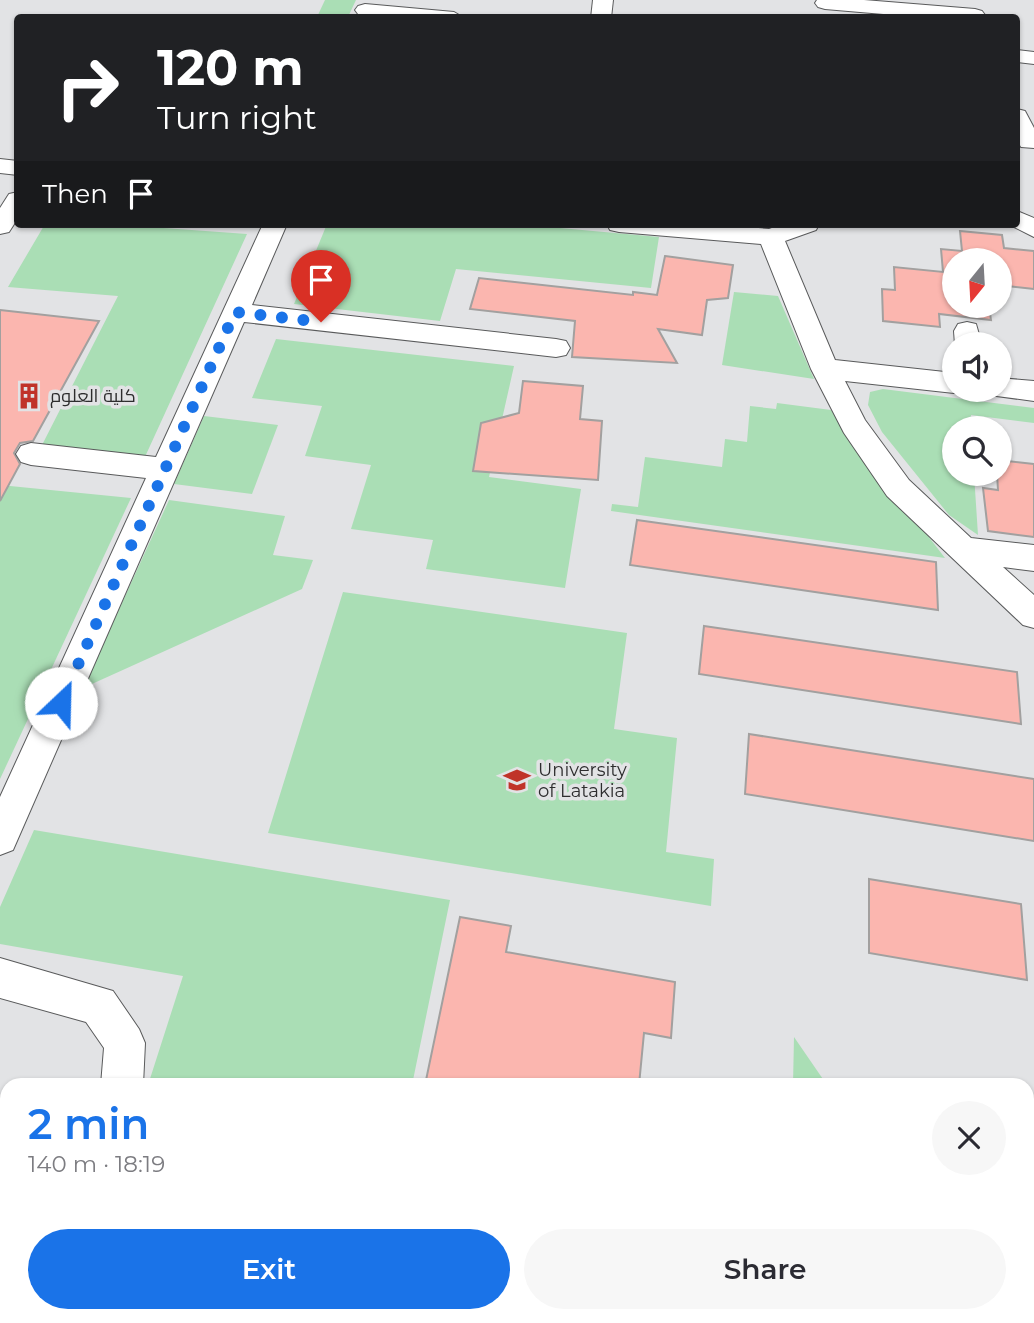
<!DOCTYPE html>
<meta charset="utf-8">
<style>
:root{--surface:#fff;--page:#f7f7f7;--text:#2b2b33;--muted:#7c7c81;--accent:#1a73e8}
body{margin:0;font-family:Montserrat,Cairo,sans-serif;background:var(--page);color:var(--text);height:100vh;display:flex;flex-direction:column;font-size:26px;white-space:nowrap}
*{box-sizing:border-box;margin:0}
p{font-size:23px;color:var(--muted)}
.icon{flex:none;width:38px;height:38px;fill:none;stroke:currentColor;stroke-width:2;stroke-linecap:round;stroke-linejoin:round}
.map{position:relative;flex:1;overflow:hidden}
.sheet{position:absolute;left:0px;top:1078px;width:1034px;height:245px;display:flex;flex-direction:column;background:var(--surface);border-radius:21px 21px 0 0;box-shadow:0 2px 5px #0004}
.sheet>*{flex:none}
.hud{position:absolute;left:14px;top:14px;width:1006px;height:214px;border-radius:7px;box-shadow:0 2px 5px #0004;background:#202124;color:#fff;overflow:hidden}
.needle{width:46px;rotate:198deg}
.tools{position:absolute;left:942px;top:248px;display:grid;gap:14px}
.tools a{display:grid;place-items:center;width:70px;height:70px;border-radius:50%;background:var(--surface);box-shadow:0 2px 5px #0004;font-size:35px}
.pin{position:absolute;display:grid;place-items:center;width:60px;height:60px;color:#fff;margin:-72px -30px;border-radius:50% 50% 50% 0;rotate:-45deg;box-shadow:0 0 7px #0007}
.pin .icon{rotate:45deg}
.me{position:absolute;width:77px;margin:-38px;rotate:24deg;stroke-linejoin:round;filter:drop-shadow(0 0 5px #0008)}
.turn{display:flex;align-items:center;gap:24px;height:147px;padding:0 28px;font-size:32px}
.turn .icon{width:91px;height:91px;stroke-width:2.5}
.turn b{display:block;font-size:49px;line-height:60px}
.then{display:flex;align-items:center;height:66px;padding:0 28px;background:#0003;gap:14px;font-size:26px}
.round{display:grid;place-items:center;flex:none;width:74px;height:74px;border-radius:37px;background:var(--page)}
.headline{display:flex;align-items:center;justify-content:space-between;height:119px;padding:0 28px}
h1{font-size:42px;font-weight:600;line-height:52px;color:var(--accent)}
.button{display:flex;gap:14px;margin-top:auto;padding:14px 28px}
.button a{flex:1;height:80px;border-radius:42px;background:var(--accent);color:#fff;font-size:28px;font-weight:600;line-height:80px;text-align:center}
.button a+a{background:var(--page);color:var(--text)}
.map>svg:first-child{display:block}
.green{fill:#aadeb5}
.building{fill:#fbb6af;stroke:#a2a09f;stroke-width:2}
.lines{fill:none;stroke-linecap:round;stroke-linejoin:round}
.minor-casing{stroke:#595a5b;stroke-width:2}
.minor{fill:#fff;fill-rule:evenodd}
.route{stroke:#1a73e8;stroke-width:12;stroke-dasharray:0 21.6}
.labels{text-anchor:middle;stroke-width:7;stroke-linejoin:round;paint-order:stroke}
.poi-label{font-size:18px;fill:#2d2d2e;stroke:#e2e3e5;text-anchor:start}
</style>
<div class="map">
<svg width="1034" height="1323" viewBox="0 0 1034 1323">
<rect width="100%" height="100%" fill="#e2e3e5"/>
<!-- green -->
<g class="green">
<polygon points="325,0 356,0 348,17 317,17"/>
<polygon points="45,224 108,224 247,234 144,459 41,447 118,296 8,287"/>
<polygon points="327,224 516,224 659,237 651,288 456,269 440,321 294,304"/>
<polygon points="734,292 778,296 814,379 722,365"/>
<polygon points="276,339 514,366 489,477 581,489 565,588 426,569 433,540 351,529 371,465 305,456 322,406 252,398"/>
<polygon points="883,389 1034,408 1034,423 971,415 972,429 954,429 954,474 974,474 978,535 949,515 882,432 868,405 870,392"/>
<polygon points="777,403 831,410 945,558 611,511 612,504 638,507 645,457 722,467 725,439 747,442 750,406 776,409"/>
<polygon points="204,416 278,425 252,494 174,484"/>
<polygon points="0,485 131,498 0,779"/>
<polygon points="169,500 285,516 273,555 313,560 302,589 83,688"/>
<polygon points="343,592 627,633 614,729 677,738 666,852 714,859 711,906 268,833"/>
<polygon points="34,830 450,900 412,1085 148,1085 183,976 0,944 0,907"/>
<polygon points="794,1037 827,1085 793,1085"/>
<polygon points="71,1316 138,1316 136,1323 69,1323"/>
</g>
<!-- building -->
<g class="building">
<polygon points="960,231 1002,235 1004,248 1034,251 1034,289 999,285 999,261 954,261 954,306 989,306 991,320 939,314 940,327 883,321 882,289 895,290 894,267 943,272 941,249 962,251"/>
<polygon points="665,256 733,265 728,298 707,300 702,335 658,329 677,363 572,357 575,321 470,309 479,278 633,295 633,292 657,295"/>
<polygon points="0,310 99,321 33,441 20,443 14,453 20,464 0,501"/>
<polygon points="523,381 583,386 580,419 602,421 598,480 473,471 481,423 519,413"/>
<polygon points="999,460 1034,464 1034,537 988,531 983,488 998,490 997,474 999,474"/>
<polygon points="637,520 936,562 938,610 630,565"/>
<polygon points="704,626 1017,672 1021,724 699,674"/>
<polygon points="749,734 1034,779 1034,841 745,794"/>
<polygon points="869,879 1021,904 1027,980 869,953"/>
<polygon points="460,917 511,926 506,952 675,982 671,1038 644,1033 639,1085 425,1085"/>
</g>
<g class="lines">
<!-- minor casing -->
<g class="minor-casing">
<g id="minor">
<polygon points="593,0 613,0 611,18 591,18"/>
<polygon points="817,0 864,0 975,9 982,11 985,15 984,18 930,18 825,9 818,7 815,3"/>
<polygon points="365,4 454,12 464,18 380,18 358,14 355,10 358,6"/>
<polygon points="1017,50 1034,52 1034,64 1017,62"/>
<polygon points="1017,109 1025,111 1034,128 1034,148 1021,147 1017,140"/>
<polygon points="0,159 18,161 18,175 0,173"/>
<polygon points="18,192 18,218 9,232 0,234 0,208 9,194"/>
<polygon points="1017,211 1034,218 1034,237 1008,224 1017,224"/>
<polygon points="263,224 287,224 252,305 556,339 566,341 570,348 566,355 556,357 244,322 13,850 0,855 0,797 146,478 31,465 21,462 16,454 21,446 31,443 156,457"/>
<polygon points="607,224 712,224 769,229 783,224 819,224 816,230 785,241 835,360 954,373 954,390 963,390 954,393 845,381 865,420 909,480 971,538 1034,545 1034,571 1003,567 1034,595 1034,628 1023,625 887,496 844,433 811,369 761,244 619,232 610,230"/>
<polygon points="967,322 976,324 982,345 955,345 954,331 958,324"/>
<polygon points="999,378 1034,381 1034,401 989,395 986,390 999,390"/>
<polygon points="0,958 113,991 139,1029 145,1043 143,1085 101,1085 104,1048 86,1022 0,998"/>
<polygon points="7,1172 7,1233 0,1236 0,1175"/>
<polygon points="20,1316 66,1316 64,1323 18,1323"/>
</g>
</g>
<!-- minor -->
<use href="#minor" class="minor"/>
</g>
<g class="lines">
<!-- route -->
<polyline class="route" points="61,703 235,312 321,322"/>
</g>
<!-- icons -->
<defs>
<g id="building-bare" transform="scale(2.1)"><path d="M-4-6H4V6H1V3H-1V6H-4ZM-2.5-4.3h1.7v1.8h-1.7ZM.8-4.3h1.7v1.8H.8ZM-2.5-1h1.7V.8h-1.7ZM.8-1h1.7V.8H.8Z" fill="#c03329" stroke="#e2e3e5" stroke-width="2.5" paint-order="stroke"/></g>
<g id="university-bare" transform="scale(2.1)"><path d="M0-5L7-2L0 1L-7-2ZM-4 1L0 2.5L4 1V4Q0 6-4 4Z" fill="#c03329" stroke="#e2e3e5" stroke-width="2.5" paint-order="stroke"/></g>
</defs>
<g fill-rule="evenodd">
<use href="#building-bare" x="29" y="396"/>
<use href="#university-bare" x="517" y="780"/>
</g>
<g class="labels">
<!-- poi labels -->
<g class="poi-label">
<text x="50" y="402">كلية العلوم</text>
<text x="538" y="776">University<tspan x="538" dy="21">of Latakia</tspan></text>
</g>
</g>
</svg>
<div class="tools">
<a><svg class="needle" viewBox="-14 -14 28 28"><path d="M0-13l5 13h-10z" fill="#e53935"/><path d="M0 13l5-13h-10z" fill="#7c7c81"/></svg></a>
<a><svg class="icon" aria-label="sound" viewBox="0 0 24 24"><path d="M4 9h4l5-4v14l-5-4H4zM17 9q2 3 0 6"/></svg></a>
<a><svg class="icon" aria-label="search" viewBox="0 0 24 24"><circle cx="10" cy="10" r="6"/><path d="M15 15l6 6"/></svg></a>
</div>
<div class="pin" style="left:321px;top:322px;background:#d93025"><svg class="icon" aria-label="arrive" viewBox="0 0 24 24"><path d="M6 21V4h12l-3 4 3 4H6"/></svg></div>
<svg class="me" style="left:61px;top:703px" viewBox="-20 -20 40 40"><circle r="19" fill="#fff"/><path d="M0-13L10 11 0 6-10 11z" fill="#1a73e8"/></svg>
<div class="hud">
<div class="turn"><svg class="icon" aria-label="right" viewBox="0 0 24 24"><path d="M7 20v-9h11M14 6l5 5-5 5"/></svg><div><b>120 m</b>Turn right</div></div>
<div class="then">Then<svg class="icon" aria-label="arrive" viewBox="0 0 24 24"><path d="M6 21V4h12l-3 4 3 4H6"/></svg></div>
</div>
<section class="sheet">
<div class="headline"><div><h1>2 min</h1><p>140 m · 18:19</p></div><a class="round"><svg class="icon" aria-label="close" viewBox="0 0 24 24"><path d="M6 6l12 12M18 6L6 18"/></svg></a></div>
<div class="button"><a>Exit</a><a>Share</a></div>
</section>
</div>
